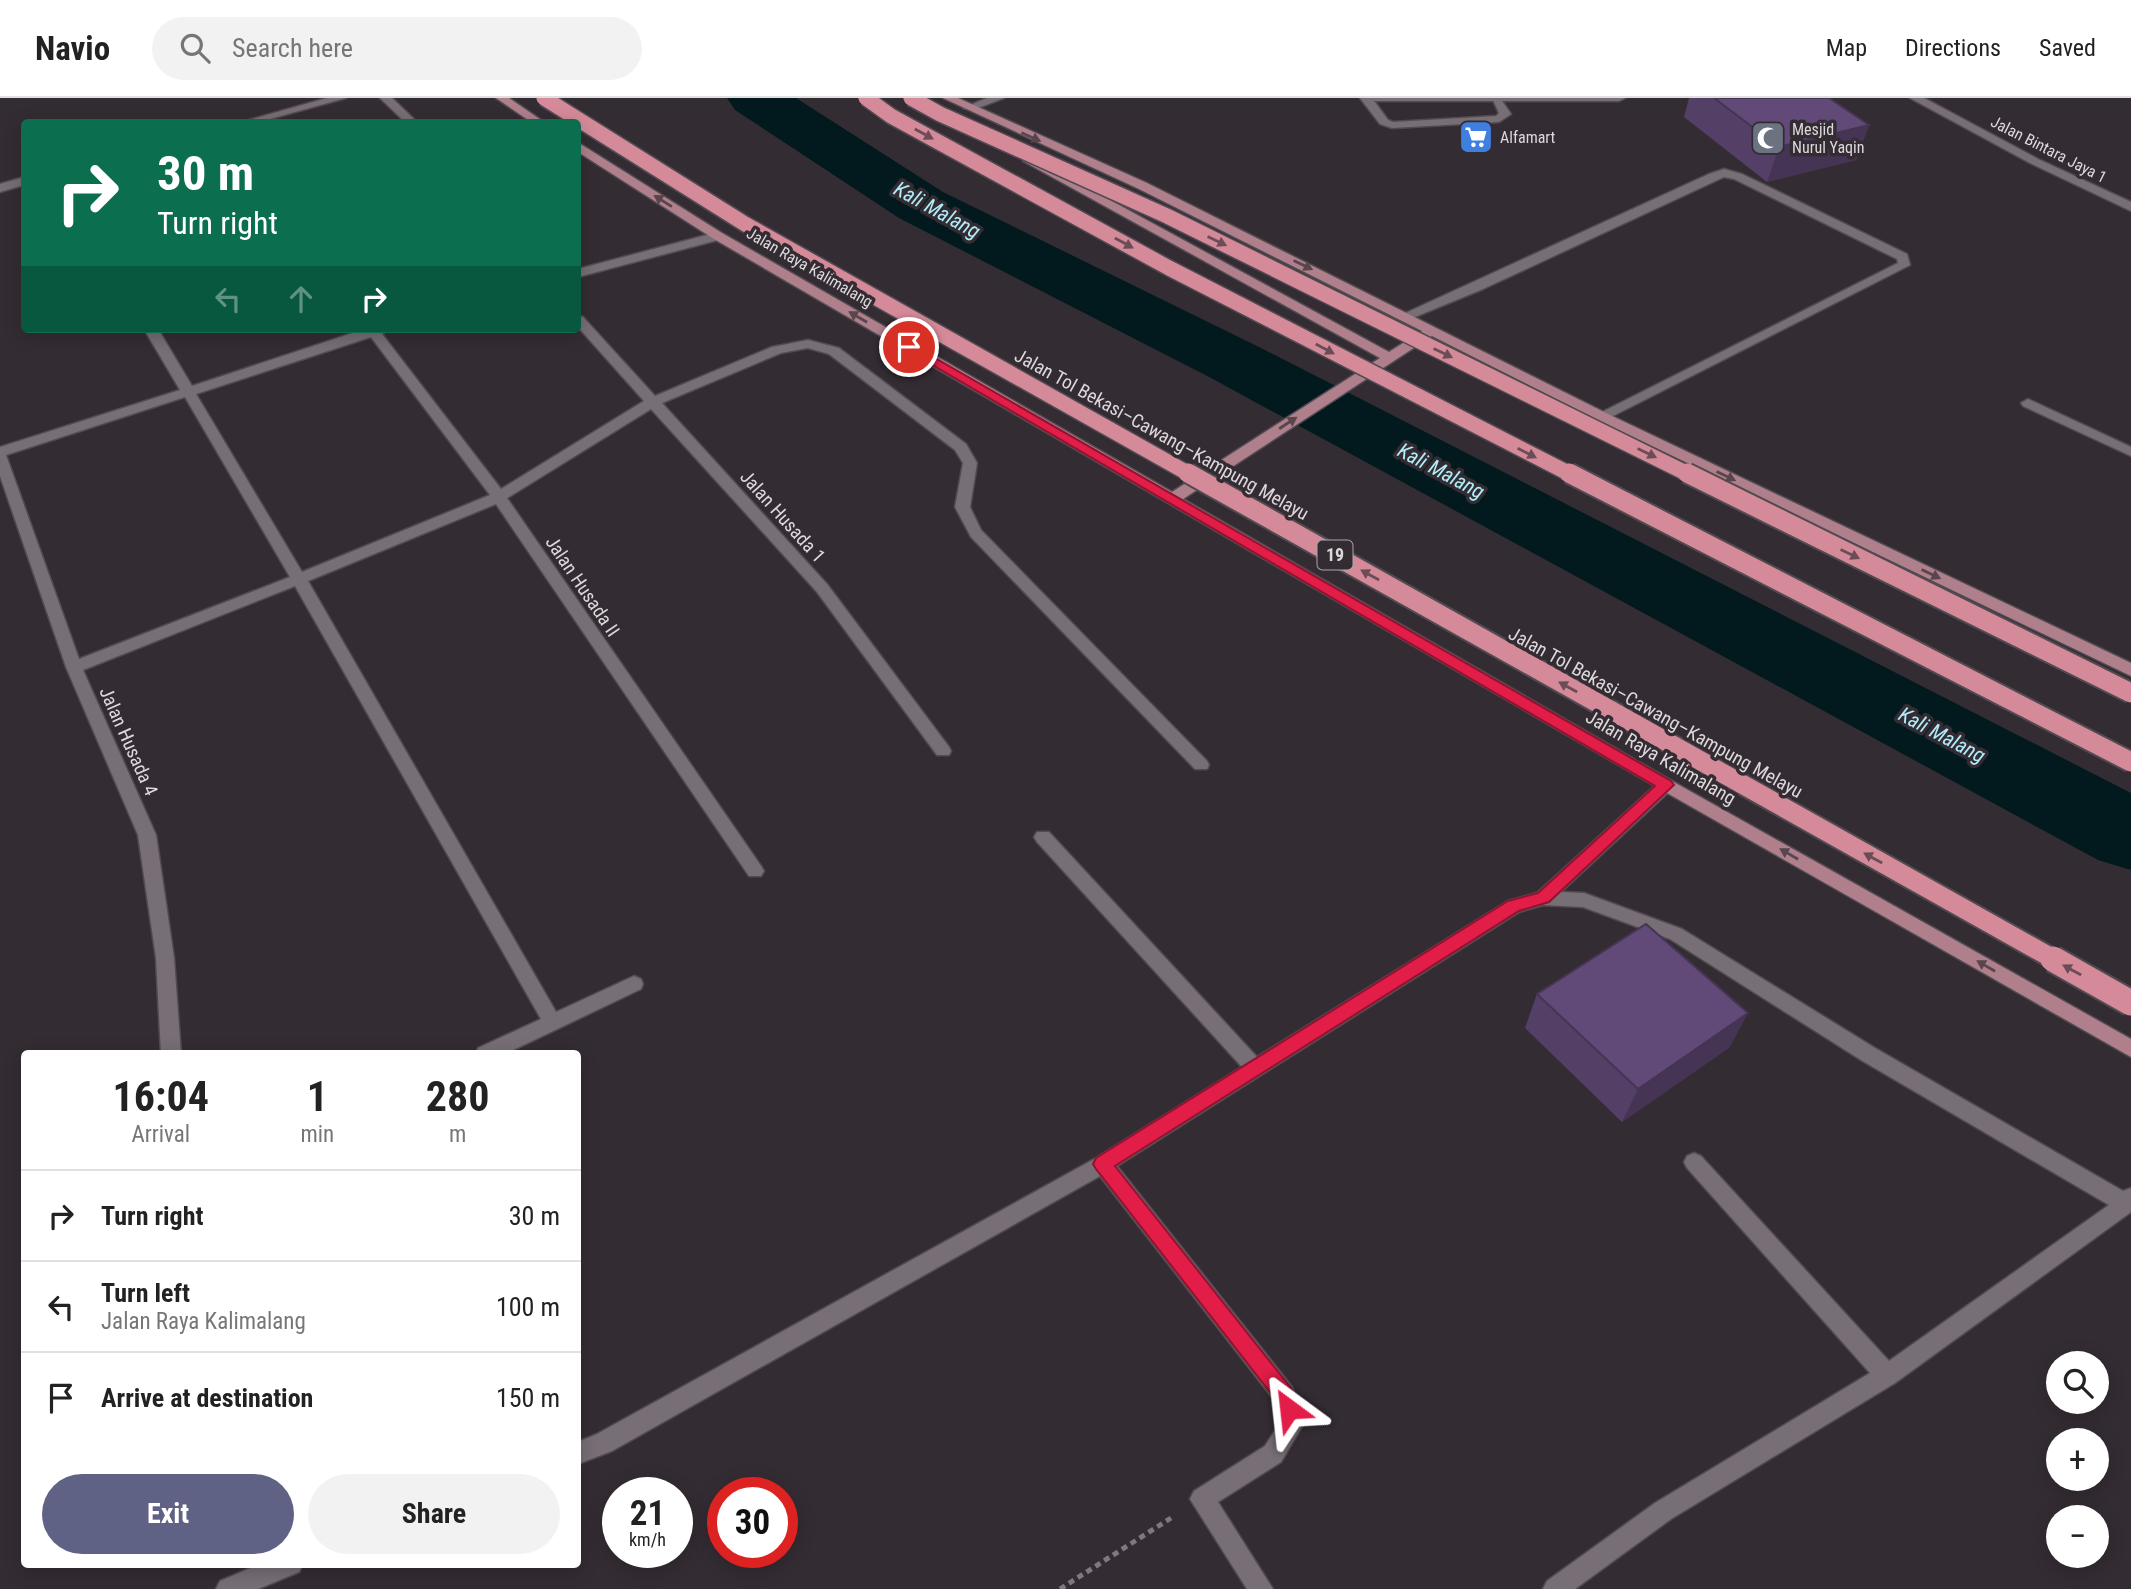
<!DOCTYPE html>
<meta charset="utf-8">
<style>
:root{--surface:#fff;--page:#f2f2f2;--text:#222;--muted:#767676;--line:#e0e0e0;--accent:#5f6284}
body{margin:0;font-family:"Roboto Condensed",sans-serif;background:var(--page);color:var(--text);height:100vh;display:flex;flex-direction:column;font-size:26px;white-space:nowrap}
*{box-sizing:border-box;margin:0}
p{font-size:23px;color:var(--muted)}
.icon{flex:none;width:38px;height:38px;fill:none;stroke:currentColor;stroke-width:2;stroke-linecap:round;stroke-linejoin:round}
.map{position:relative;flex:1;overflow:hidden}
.side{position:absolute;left:21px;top:952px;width:560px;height:518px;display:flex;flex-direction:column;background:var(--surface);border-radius:7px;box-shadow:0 4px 18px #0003}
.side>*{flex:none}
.banner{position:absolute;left:21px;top:21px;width:560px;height:214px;border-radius:7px;box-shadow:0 4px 18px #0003;background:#0b6e4f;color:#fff;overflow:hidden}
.tools{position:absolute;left:2046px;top:1253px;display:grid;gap:14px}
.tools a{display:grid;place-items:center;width:63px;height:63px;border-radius:50%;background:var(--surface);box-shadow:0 4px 18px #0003;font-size:35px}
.speed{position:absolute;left:602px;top:1379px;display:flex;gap:14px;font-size:35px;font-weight:700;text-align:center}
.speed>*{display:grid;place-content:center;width:91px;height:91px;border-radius:50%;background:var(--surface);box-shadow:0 4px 18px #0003;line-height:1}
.speed small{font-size:18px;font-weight:400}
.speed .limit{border:10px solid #d22;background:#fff;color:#111}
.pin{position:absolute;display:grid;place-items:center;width:60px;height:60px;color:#fff;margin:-30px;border:4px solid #fff;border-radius:50%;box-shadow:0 2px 7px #0007}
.me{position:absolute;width:77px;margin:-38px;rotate:330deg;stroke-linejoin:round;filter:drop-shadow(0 0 5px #0008)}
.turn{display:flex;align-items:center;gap:24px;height:147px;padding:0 21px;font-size:32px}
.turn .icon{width:91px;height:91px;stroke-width:2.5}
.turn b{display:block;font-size:49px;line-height:60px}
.lanes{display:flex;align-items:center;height:66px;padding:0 21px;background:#0003;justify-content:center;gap:35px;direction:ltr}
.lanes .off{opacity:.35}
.eta{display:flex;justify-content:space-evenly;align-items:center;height:119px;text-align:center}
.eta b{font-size:42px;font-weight:700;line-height:49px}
.cta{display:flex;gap:14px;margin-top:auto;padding:14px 21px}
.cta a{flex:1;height:80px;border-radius:42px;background:var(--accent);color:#fff;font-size:28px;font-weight:700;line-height:80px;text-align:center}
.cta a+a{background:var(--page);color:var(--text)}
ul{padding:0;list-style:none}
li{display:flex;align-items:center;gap:21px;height:91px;padding:0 21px;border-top:2px solid var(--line)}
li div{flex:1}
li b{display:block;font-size:26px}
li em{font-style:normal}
header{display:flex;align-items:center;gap:42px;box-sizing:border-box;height:98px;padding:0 35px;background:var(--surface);border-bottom:2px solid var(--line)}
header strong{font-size:33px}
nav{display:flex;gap:38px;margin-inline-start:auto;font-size:24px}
.search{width:490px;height:63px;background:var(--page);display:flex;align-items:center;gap:18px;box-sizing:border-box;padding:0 24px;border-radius:38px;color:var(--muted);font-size:26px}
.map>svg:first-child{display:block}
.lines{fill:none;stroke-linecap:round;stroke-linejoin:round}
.river{fill:#021a1e;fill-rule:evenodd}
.service-casing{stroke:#514b51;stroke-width:3}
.minor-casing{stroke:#514b51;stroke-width:3}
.tertiary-casing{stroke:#514b51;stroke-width:3}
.primary-casing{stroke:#514b51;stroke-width:3}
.path{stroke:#7f787e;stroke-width:5;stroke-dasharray:6 4.5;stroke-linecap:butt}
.service{fill:#776e76;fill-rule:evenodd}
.minor{fill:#776e76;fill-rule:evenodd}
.tertiary{fill:#776e76;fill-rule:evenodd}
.primary{fill:#af7f8b;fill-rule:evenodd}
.motorway-bridge-far2-casing{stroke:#514b51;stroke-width:18;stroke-linecap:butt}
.motorway-bridge-far1-casing{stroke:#514b51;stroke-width:23;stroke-linecap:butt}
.motorway-bridge-casing{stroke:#514b51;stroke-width:29;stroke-linecap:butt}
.motorway-bridge-far2{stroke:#d58a99;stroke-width:15}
.motorway-bridge-far1{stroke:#d58a99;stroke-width:19}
.motorway-bridge{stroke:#d58a99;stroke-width:25}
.wall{fill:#544067}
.shaded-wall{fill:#453454}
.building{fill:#624a78;stroke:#453454;stroke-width:2}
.oneway{fill:#6c4d57}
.oneway2{fill:#59454d}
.route{fill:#e11d48;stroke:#92132f;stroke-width:2}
.labels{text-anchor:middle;stroke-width:7;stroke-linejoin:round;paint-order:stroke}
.far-poi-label{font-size:16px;fill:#ddd8dc;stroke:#342c33;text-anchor:start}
.far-street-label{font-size:16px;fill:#ddd8dc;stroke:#342c33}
.shield{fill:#342c33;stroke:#aaa4a9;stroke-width:2}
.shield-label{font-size:18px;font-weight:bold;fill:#ddd8dc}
.street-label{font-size:19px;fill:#ddd8dc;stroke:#342c33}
.water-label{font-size:21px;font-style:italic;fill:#aeedf9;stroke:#342c33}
</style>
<header>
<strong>Navio</strong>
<div class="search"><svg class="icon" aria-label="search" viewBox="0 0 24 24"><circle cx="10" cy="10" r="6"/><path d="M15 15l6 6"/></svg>Search here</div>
<nav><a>Map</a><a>Directions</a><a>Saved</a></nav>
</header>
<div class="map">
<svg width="2131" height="1491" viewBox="0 0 2131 1491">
<rect width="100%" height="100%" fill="#342c33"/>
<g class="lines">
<!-- river -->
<polygon class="river" points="727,0 796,0 943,94 1261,250 2131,695 2131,772 2098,762 1211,280 899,120 735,12"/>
<!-- service casing -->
<g class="service-casing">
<polygon id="service" points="1360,0 1372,0 1388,22 1393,24 1496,18 1499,15 1492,0 1500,0 1511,16 1499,24 1392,30 1380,26"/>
</g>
<!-- minor casing -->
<g class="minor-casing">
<g id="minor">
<polygon points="327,0 346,0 259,24 242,24"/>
<polygon points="380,0 392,0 417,24 405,24"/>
<polygon points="1910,0 1924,0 2038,61 2131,104 2131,113 2030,65"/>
<polygon points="1724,71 1742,76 1907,156 1910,167 1603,323 1598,322 1598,316 1898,165 1897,161 1734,81 1724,79 1483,191 1410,221 1400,221 1399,218 1709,76"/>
<polygon points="24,79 24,87 0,94 0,86"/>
<polygon points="718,134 724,138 722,141 578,179 578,171"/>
<path d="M 578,218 L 583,219 L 655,298 L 772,249 L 808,242 L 839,250 L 966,346 L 977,365 L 970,409 L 981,432 L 1207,663 L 1209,667 L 1207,671 L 1195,671 L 971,439 L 955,409 L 963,365 L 955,352 L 829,256 L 808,250 L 781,255 L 662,305 L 827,486 L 949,649 L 951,653 L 949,657 L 937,657 L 817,494 L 651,311 L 507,400 L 761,768 L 764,773 L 761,778 L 749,778 L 496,406 L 308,483 L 556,914 L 634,878 L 641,881 L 643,886 L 641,891 L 505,956 L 476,956 L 478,950 L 541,921 L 295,488 L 83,572 L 156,737 L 174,860 L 181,956 L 161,956 L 156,860 L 138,737 L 66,569 L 0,378 L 0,349 L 180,292 L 144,231 L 158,231 L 192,288 L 365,231 L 390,231 L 382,236 L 501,391 L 644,303 L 578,229 ZM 371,239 L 490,397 L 302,474 L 196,296 ZM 185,299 L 290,479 L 79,561 L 6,357 Z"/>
<polygon points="2028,301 2131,349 2131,358 2023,308 2021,305"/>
<polygon points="1666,681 1672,683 1674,687 1672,691 1561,794 1584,795 1682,831 1875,950 2123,1093 2131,1090 2131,1114 1895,1285 1671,1421 1575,1491 1543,1491 1547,1483 1655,1405 1870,1275 1687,1070 1684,1064 1687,1058 1694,1055 1701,1058 1889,1263 2109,1107 1861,962 1670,841 1583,809 1543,807 1519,814 1117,1068 1292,1289 1304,1325 1281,1364 1218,1404 1273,1491 1247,1491 1190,1401 1194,1393 1265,1348 1281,1323 1275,1303 1100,1078 612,1353 578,1366 578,1344 597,1336 1096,1060 1242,969 1037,744 1034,739 1037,734 1049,734 1257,959 1508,803 1537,795 1660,683"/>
<polygon points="260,1466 303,1466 299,1474 258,1491 216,1491 220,1483"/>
</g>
</g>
<!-- tertiary casing -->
<g class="tertiary-casing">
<g id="tertiary">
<polygon points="987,0 1004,0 973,12 963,10"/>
<polygon points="1369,0 1625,0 1619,3 1375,3"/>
</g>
</g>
<!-- primary casing -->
<g class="primary-casing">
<g id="primary">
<polygon points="496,0 509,0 544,24 531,24"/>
<polygon points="943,0 958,0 1147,85 1608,316 2131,565 2131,578 1598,322 1432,238 1183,401 1672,683 2131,941 2131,959 1660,691 714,141 578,54 578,46 582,47 722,135 1172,394 1380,260 1023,63 1023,59 1031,59 1389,254 1422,233 1139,91"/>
</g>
</g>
<!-- path -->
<polyline class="path" points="1060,1491 1171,1420"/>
<!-- service -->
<use href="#service" class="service"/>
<!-- minor -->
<use href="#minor" class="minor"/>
<!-- tertiary -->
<use href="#tertiary" class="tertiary"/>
<!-- primary -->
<use href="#primary" class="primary"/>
<!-- motorway-bridge-far2 casing -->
<g class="motorway-bridge-far2-casing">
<g id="motorway-bridge-far2">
<polyline points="544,0 745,126 1191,377"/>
<polyline points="866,0 891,18 1169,170 1572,377"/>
<polyline points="911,0 940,16 1167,118 1690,377"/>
</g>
</g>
<!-- motorway-bridge-far1 casing -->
<g class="motorway-bridge-far1-casing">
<g id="motorway-bridge-far1">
<polyline points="1188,375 2057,863"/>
<polyline points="1569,375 2131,664"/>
<polyline points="1687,375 2131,595"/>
</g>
</g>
<!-- motorway-bridge casing -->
<g class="motorway-bridge-casing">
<polyline id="motorway-bridge" points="2053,861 2131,905"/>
</g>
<!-- motorway-bridge-far2 -->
<use href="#motorway-bridge-far2" class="motorway-bridge-far2"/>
<!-- motorway-bridge-far1 -->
<use href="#motorway-bridge-far1" class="motorway-bridge-far1"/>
<!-- motorway-bridge -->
<use href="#motorway-bridge" class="motorway-bridge"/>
</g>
<!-- wall -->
<g class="wall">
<polygon points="1689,0 1829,0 1869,27 1856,62 1767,84 1684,19"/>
<polygon points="1537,896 1730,949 1622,1024 1525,930"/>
</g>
<!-- shaded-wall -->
<g class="shaded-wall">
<polygon points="1869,27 1856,62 1767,84 1779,49"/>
<polygon points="1748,915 1730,949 1622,1024 1638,991"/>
</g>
<!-- building -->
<g class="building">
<polygon points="1714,0 1829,0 1869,27 1779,49"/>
<polygon points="1646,826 1748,915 1638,991 1537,896"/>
</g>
<!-- one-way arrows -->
<defs><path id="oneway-solid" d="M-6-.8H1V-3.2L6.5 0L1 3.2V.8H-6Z" transform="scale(1.75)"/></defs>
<g class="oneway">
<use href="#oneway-solid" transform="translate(924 36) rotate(29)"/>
<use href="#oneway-solid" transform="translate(1217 143) rotate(26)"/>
<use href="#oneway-solid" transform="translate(1124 145) rotate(29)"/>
<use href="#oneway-solid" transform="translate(1325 251) rotate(28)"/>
<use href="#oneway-solid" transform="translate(1443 255) rotate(26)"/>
<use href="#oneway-solid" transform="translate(1527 355) rotate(27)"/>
<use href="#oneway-solid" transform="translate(1647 355) rotate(26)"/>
<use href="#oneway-solid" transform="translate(1850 456) rotate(26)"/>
<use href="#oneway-solid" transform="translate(1370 477) rotate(-151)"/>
<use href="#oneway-solid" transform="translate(1568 589) rotate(-151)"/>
<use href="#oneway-solid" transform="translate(1873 760) rotate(-151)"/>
<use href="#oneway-solid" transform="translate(2072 872) rotate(-151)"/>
</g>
<g class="oneway2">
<use href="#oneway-solid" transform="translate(1031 39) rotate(24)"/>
<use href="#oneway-solid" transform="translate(663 103) rotate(-148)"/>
<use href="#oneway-solid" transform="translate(1303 167) rotate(26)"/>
<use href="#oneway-solid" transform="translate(858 219) rotate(-150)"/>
<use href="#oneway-solid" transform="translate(1288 325) rotate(-33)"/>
<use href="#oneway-solid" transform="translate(1726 378) rotate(26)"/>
<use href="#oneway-solid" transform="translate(1931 476) rotate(26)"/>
<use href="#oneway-solid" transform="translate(1789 756) rotate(-150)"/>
<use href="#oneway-solid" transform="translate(1986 868) rotate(-150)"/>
</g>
<!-- route -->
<polygon class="route" points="909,245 1671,683 1674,687 1549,804 1519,813 1115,1068 1291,1290 1299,1311 1296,1318 1289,1321 1281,1318 1276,1302 1096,1071 1093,1066 1096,1060 1508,803 1538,795 1655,688 905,251 905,246"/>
<!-- icons -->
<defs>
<g id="supermarket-square" transform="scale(1.75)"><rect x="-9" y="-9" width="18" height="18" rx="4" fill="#3f7fe0" stroke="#342c33"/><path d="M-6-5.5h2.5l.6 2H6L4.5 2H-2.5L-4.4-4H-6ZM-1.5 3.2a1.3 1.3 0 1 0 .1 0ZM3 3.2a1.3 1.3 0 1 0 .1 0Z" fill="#fff"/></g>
<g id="mosque-square" transform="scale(1.75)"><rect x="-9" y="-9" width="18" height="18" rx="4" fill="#6b7280" stroke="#342c33"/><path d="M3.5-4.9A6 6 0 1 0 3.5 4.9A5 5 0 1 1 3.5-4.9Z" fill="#fff"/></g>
</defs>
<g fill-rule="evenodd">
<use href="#supermarket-square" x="1476" y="39"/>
<use href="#mosque-square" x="1768" y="40"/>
</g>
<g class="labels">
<!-- far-poi labels -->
<g class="far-poi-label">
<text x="1792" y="37">Mesjid<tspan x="1792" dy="18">Nurul Yaqin</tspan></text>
<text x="1500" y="45">Alfamart</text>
</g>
<!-- far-street labels -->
<g class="far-street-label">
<text transform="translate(2049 51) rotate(27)" y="6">Jalan Bintara Jaya 1</text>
<text transform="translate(810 169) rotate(30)" y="6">Jalan Raya Kalimalang</text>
</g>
<!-- shield labels -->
<rect class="shield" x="1317.5" y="442.5" width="35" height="29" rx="5"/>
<g class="shield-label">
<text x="1335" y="463">19</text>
</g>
<!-- street labels -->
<g class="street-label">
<text transform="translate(1162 336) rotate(29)" y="7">Jalan Tol Bekasi–Cawang–Kampung Melayu</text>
<text transform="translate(783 418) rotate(48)" y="7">Jalan Husada 1</text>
<text transform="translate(583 488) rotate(56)" y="7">Jalan Husada II</text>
<text transform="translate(1656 614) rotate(29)" y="7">Jalan Tol Bekasi–Cawang–Kampung Melayu</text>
<text transform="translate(129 643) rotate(66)" y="7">Jalan Husada 4</text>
<text transform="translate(1661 659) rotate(30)" y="7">Jalan Raya Kalimalang</text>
</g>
<!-- water labels -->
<g class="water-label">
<text transform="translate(937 112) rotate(29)" y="7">Kali Malang</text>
<text transform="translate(1441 373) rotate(28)" y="7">Kali Malang</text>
<text transform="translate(1942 637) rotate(28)" y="7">Kali Malang</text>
</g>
</g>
</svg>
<div class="tools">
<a><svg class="icon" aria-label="search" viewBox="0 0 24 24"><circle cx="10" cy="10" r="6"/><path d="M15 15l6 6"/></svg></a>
<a>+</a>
<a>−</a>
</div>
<div class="speed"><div>21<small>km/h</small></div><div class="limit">30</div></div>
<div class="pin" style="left:909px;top:249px;background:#d93025"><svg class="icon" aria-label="arrive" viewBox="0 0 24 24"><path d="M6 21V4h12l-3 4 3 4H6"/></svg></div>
<svg class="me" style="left:1289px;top:1311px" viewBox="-20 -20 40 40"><path d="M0-17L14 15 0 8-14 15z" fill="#e11d48" stroke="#fff" stroke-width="4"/></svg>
<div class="banner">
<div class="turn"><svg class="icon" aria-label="right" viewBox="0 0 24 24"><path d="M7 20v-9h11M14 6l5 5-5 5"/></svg><div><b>30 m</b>Turn right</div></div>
<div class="lanes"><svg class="icon off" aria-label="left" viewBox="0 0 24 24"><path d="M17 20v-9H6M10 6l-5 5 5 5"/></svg><svg class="icon off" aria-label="ahead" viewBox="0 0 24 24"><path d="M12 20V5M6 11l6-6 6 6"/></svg><svg class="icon" aria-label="right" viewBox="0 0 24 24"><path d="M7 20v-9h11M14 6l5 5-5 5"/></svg></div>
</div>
<section class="side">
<div class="eta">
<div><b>16:04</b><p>Arrival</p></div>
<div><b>1</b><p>min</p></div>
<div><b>280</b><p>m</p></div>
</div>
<ul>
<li><svg class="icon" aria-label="right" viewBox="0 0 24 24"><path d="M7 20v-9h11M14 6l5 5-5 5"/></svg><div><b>Turn right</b></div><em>30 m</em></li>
<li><svg class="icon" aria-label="left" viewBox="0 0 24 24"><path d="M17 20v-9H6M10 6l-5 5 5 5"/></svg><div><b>Turn left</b><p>Jalan Raya Kalimalang</p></div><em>100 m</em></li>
<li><svg class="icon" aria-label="arrive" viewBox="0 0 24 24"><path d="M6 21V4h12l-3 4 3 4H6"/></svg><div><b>Arrive at destination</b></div><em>150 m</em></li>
</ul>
<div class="cta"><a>Exit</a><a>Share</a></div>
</section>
</div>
